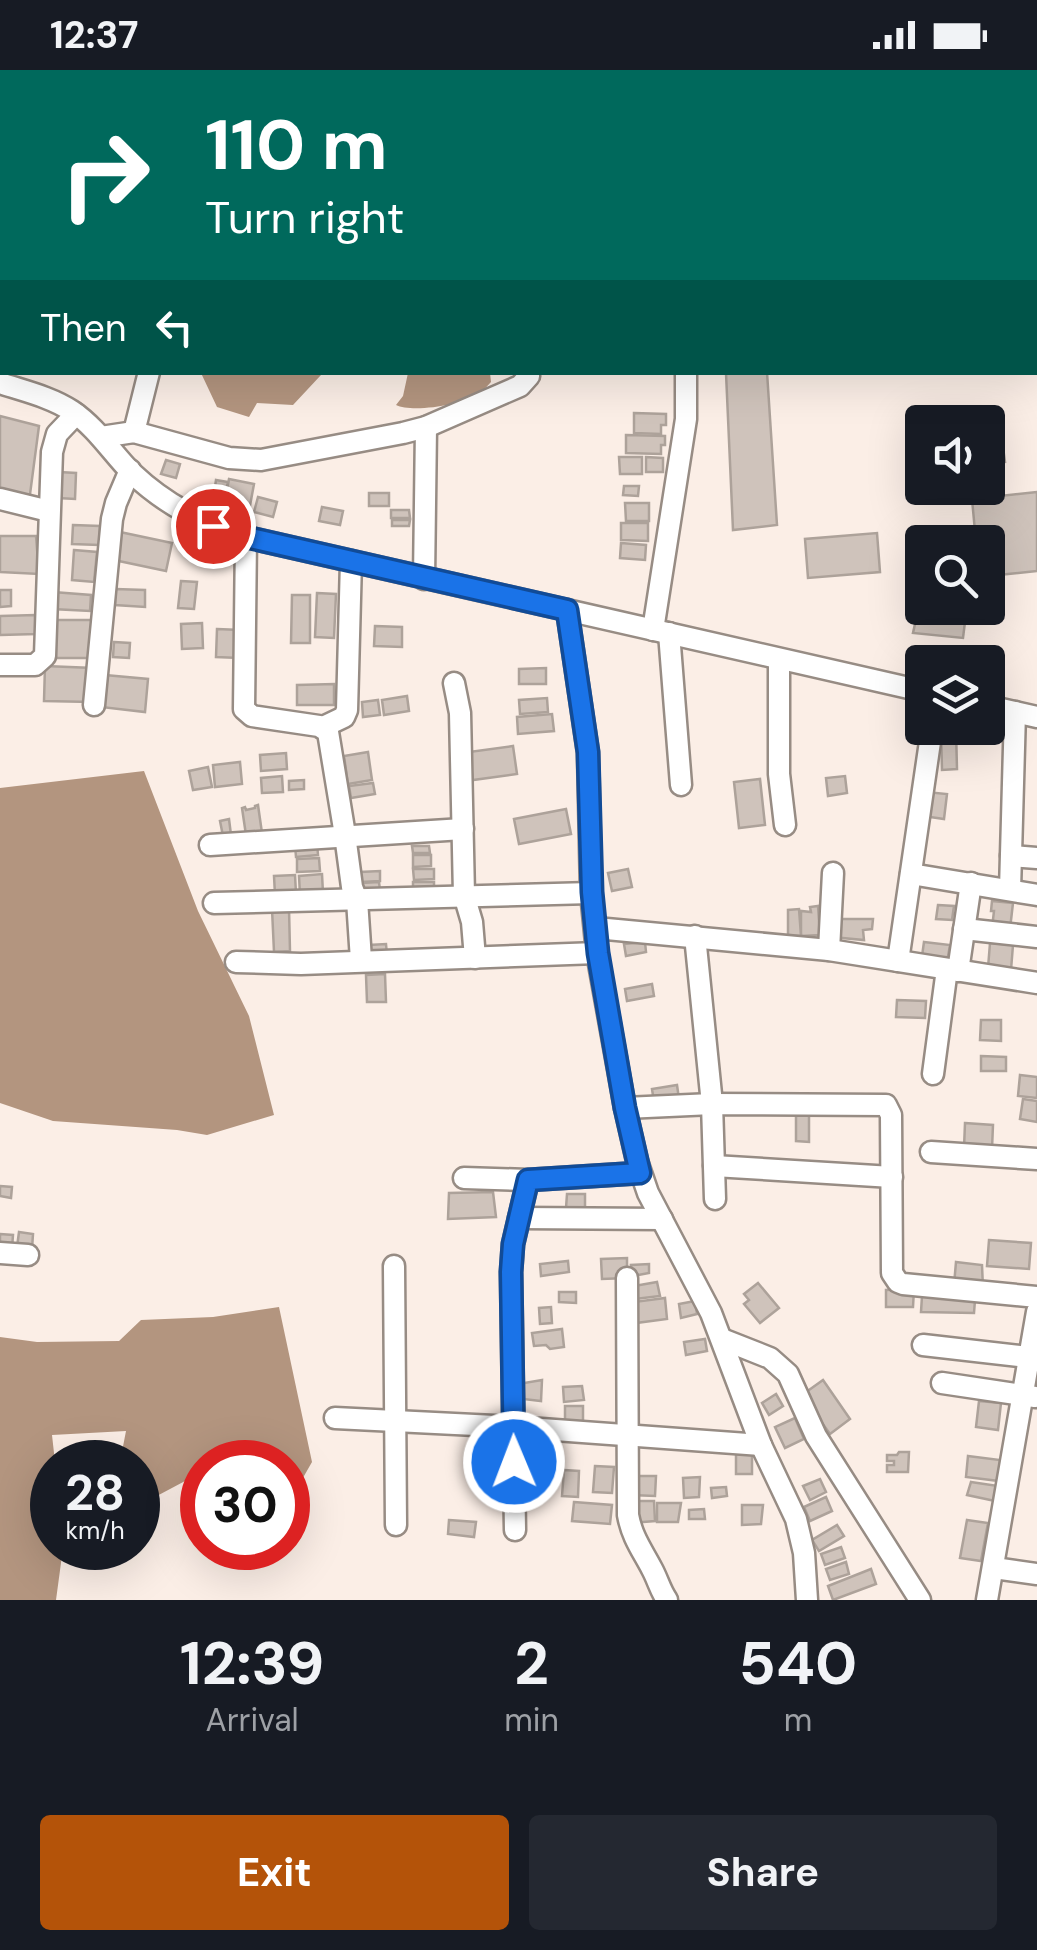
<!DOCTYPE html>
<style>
:root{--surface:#171b24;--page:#242831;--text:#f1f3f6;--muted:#9ea1a6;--accent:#b45309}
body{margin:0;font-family:"DM Sans",sans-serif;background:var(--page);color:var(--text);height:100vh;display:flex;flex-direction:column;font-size:38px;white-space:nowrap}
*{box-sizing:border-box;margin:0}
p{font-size:32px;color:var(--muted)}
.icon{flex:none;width:55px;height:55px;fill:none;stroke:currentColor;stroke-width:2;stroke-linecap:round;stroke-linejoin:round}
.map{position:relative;height:1530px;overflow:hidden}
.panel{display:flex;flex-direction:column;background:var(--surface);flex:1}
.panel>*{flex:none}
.hud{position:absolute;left:0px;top:0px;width:1038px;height:305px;box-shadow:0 10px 40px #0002;background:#00695c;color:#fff;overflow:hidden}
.controls{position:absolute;left:905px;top:335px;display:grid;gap:20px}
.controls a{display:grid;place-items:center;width:100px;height:100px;border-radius:10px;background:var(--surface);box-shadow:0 10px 40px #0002;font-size:50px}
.speed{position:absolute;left:30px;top:1370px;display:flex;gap:20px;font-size:50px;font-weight:700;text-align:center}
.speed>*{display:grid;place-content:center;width:130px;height:130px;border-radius:50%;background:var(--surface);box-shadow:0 10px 40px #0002;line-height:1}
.speed small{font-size:25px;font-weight:400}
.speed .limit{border:15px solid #d22;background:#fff;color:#111}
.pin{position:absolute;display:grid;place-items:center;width:85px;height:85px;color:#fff;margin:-42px;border:5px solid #fff;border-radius:50%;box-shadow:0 2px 10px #0007}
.me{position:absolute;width:110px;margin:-55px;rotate:359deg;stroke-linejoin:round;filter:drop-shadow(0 0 8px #0008)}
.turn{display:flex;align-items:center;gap:35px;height:210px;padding:0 40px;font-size:45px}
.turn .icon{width:130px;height:130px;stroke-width:2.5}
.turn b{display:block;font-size:70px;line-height:85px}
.then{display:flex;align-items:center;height:95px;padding:0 40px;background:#0003;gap:20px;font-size:38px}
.eta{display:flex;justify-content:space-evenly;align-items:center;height:170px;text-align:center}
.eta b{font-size:60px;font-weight:700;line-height:70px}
.primary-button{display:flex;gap:20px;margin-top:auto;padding:20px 40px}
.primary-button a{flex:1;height:115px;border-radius:10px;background:var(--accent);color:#fff;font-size:40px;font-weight:700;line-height:115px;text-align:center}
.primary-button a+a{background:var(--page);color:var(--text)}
.status{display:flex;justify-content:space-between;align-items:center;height:70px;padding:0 50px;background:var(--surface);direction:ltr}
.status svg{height:28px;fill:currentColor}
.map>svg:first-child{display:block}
.water{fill:#b3957f}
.building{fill:#cfc3bb;stroke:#ada29a;stroke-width:2.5}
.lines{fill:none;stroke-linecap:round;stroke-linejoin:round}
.minor-casing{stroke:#978c84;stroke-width:25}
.minor{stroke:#fff;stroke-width:20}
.route-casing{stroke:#114b97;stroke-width:25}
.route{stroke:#1a73e8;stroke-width:18}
</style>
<div class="status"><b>12:37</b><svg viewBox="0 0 49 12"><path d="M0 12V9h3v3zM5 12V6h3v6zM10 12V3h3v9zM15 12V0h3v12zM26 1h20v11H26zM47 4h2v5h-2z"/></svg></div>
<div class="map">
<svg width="1037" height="1530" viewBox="0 0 1037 1530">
<rect width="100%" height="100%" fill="#fbeee6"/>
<!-- water -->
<g class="water">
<polygon points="477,0 1037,0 1037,120 1035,121 1035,2 478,2"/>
<polygon points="201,303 332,303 321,305 293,335 257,333 249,347 217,337"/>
<path d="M 408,303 L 490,303 L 491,312 C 487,316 483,321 479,324 C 462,335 412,343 396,335 L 403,326 Z"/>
<polygon points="144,701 198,841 249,946 274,1045 207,1065 177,1060 53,1051 0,1033 0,718"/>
<polygon points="279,1237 312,1392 288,1434 288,1392 202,1392 202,1402 138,1436 138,1392 120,1392 126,1361 52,1365 55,1392 52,1392 52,1478 63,1478 56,1530 0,1530 0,1267 37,1272 119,1271 141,1250 213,1247"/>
</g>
<!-- building -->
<g class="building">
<polygon points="767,302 777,455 733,460 726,303"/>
<polygon points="634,343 666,344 666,355 661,355 661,364 634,363"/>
<polygon points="0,346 39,356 29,432 0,424"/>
<polygon points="1001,363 1005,392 988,394 988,364"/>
<polygon points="626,365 665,366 665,375 661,375 661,384 626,383"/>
<polygon points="619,387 642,387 642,404 620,404"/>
<polygon points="646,387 663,388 663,402 646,402"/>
<polygon points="166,390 180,394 176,408 161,404"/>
<polygon points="59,402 76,403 75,429 58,428"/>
<polygon points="229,409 254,414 249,441 224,435"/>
<polygon points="216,410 228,412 225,425 214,423"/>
<polygon points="624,416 639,416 638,426 623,425"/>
<polygon points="1037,422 1037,501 988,506 988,472 976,472 972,429"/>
<rect x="369" y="423" width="20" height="13"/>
<polygon points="258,427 277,432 273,447 254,442"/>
<polygon points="625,433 649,433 649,451 626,451"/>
<polygon points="322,437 343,441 340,455 319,451"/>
<polygon points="391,440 409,440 410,448 391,448"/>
<polygon points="392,450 410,450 409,456 392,456"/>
<polygon points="621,453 648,453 648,471 621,470"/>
<polygon points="73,455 100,456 99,475 72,474"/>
<polygon points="120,462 172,473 166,501 114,490"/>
<polygon points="877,463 880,502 808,508 805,469"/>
<polygon points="0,466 36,466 39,504 0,502"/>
<polygon points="621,473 646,475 645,490 620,488"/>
<polygon points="74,480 97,482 94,512 72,510"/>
<polygon points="181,511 197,512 194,539 178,538"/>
<polygon points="115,519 145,520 145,537 115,535"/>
<polygon points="0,520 11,520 11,536 0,537"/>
<polygon points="53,522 91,525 90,541 52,539"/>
<polygon points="317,523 336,524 334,568 315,567"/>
<polygon points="292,525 310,525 310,573 291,573"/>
<polygon points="966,544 963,568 913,563 917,545"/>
<polygon points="35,545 36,564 0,565 0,546"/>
<rect x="53" y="550" width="39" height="38"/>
<polygon points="202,553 203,578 182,579 181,554"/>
<polygon points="375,556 402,557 402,577 374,576"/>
<polygon points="217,559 240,560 239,588 216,587"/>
<polygon points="114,572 130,573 129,588 113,587"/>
<polygon points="45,596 93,598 92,632 44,631"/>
<polygon points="546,598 546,614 519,614 519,599"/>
<polygon points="105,605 148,609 145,642 101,637"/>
<polygon points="334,614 334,635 297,635 297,615"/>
<polygon points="407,626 409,641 384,645 382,630"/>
<polygon points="547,628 548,642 520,644 519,630"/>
<polygon points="378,630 380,645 363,647 362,632"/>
<polygon points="552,644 554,661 518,664 517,647"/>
<polygon points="956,660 957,699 942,700 941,661"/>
<polygon points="513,676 517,704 473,710 469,682"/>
<polygon points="368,682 372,710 348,714 344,686"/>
<polygon points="286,683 287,699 261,701 260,685"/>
<polygon points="240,692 242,714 215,717 213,695"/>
<polygon points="208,697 212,717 193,720 189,701"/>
<polygon points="282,706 283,722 262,723 261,708"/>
<polygon points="845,706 847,723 828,726 826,708"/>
<polygon points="760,709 765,755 739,758 734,712"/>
<polygon points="304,710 304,719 289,720 289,711"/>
<polygon points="373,713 375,724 351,728 349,716"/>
<polygon points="926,722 947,724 944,749 923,746"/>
<polygon points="258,735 262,763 246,765 242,738 245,737 246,740 255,738 255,736"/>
<polygon points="566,739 571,764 519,774 514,749"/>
<polygon points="229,749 231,765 223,766 220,751"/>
<polygon points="317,773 318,785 296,787 295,775"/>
<polygon points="412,776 429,776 430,783 413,783"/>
<polygon points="413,785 431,785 431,796 413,797"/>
<polygon points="319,788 320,801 297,802 297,789"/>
<polygon points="413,799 434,799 434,809 414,810"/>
<polygon points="628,799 632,817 612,821 608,803"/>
<polygon points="380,801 380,811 361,812 360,802"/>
<polygon points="322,804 323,823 300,825 299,806"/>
<polygon points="295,805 296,823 275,825 274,806"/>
<polygon points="379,812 380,820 362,821 361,813"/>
<polygon points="413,812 434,812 434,823 413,824"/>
<polygon points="992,831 1013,833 1010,859 992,858 994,841 991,841"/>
<polygon points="938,835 954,836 952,850 936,849"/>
<polygon points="818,836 820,865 801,866 801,841 811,842 810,837"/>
<polygon points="289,838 290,881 274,882 272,839"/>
<polygon points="799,839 801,866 788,866 788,840"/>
<polygon points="834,849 873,849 872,859 863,860 864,870 832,867"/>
<polygon points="645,872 646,882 626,886 624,874"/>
<polygon points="924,872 950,875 947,892 922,886"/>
<polygon points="990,873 1013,875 1011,900 988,898"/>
<polygon points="386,874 387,885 369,886 369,875"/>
<polygon points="385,904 386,932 367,932 366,905"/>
<polygon points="652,914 654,926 627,931 625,919"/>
<polygon points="897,930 926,931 925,948 896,947"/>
<polygon points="981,950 1001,950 1001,971 980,970"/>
<polygon points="981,986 1006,987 1006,1001 981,1001"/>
<polygon points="1020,1005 1037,1007 1037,1028 1018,1026"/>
<polygon points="677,1015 679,1029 654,1032 652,1019"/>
<polygon points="1023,1029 1037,1031 1037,1052 1020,1049"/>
<polygon points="796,1040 809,1040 809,1072 796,1071"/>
<polygon points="965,1053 993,1055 992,1079 964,1078"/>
<polygon points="0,1116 12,1117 11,1128 0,1126"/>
<polygon points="493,1122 496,1147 448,1149 449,1123"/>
<polygon points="567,1124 585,1124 585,1138 566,1138"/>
<polygon points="19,1162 33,1164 32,1179 17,1177"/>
<polygon points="0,1164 13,1165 12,1179 0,1178"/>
<polygon points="989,1170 1031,1173 1029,1199 987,1196"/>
<polygon points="627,1188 627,1208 602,1209 601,1189"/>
<polygon points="568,1191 569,1202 541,1206 540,1194"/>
<polygon points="956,1192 982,1195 983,1218 954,1215"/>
<polygon points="649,1194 649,1203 633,1206 631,1195"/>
<polygon points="657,1212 660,1226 635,1229 634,1216"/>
<polygon points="758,1213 779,1238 760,1253 744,1234 749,1230 744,1224"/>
<polygon points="914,1219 913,1237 886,1237 886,1220"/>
<polygon points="559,1222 576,1222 576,1233 559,1232"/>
<polygon points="922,1226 975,1230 974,1243 921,1242"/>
<polygon points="665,1228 667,1249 636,1253 634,1232"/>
<polygon points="695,1231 697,1244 681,1248 679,1234"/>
<polygon points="551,1237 552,1253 540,1254 539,1238"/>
<polygon points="562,1259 564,1277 550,1279 546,1275 534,1276 532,1263"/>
<polygon points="705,1269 707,1281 686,1285 684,1272"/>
<polygon points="542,1310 541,1331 523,1329 524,1313"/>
<polygon points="823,1310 850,1349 830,1364 802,1325"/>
<polygon points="582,1316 584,1330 564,1332 563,1317"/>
<polygon points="776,1324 783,1336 769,1345 762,1333"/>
<polygon points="979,1331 1001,1333 998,1360 976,1357"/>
<rect x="565" y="1336" width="18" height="18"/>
<polygon points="795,1348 804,1369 785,1378 775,1357"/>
<rect x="736" y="1380" width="16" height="24"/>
<polygon points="899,1382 909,1382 908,1402 887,1402 887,1395 894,1395 894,1391 887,1391 887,1385 897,1385"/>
<polygon points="968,1386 1000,1390 999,1411 966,1407"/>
<polygon points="595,1396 614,1397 612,1423 593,1422"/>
<polygon points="564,1400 579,1401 578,1427 562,1426"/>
<polygon points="632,1406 656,1406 655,1426 631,1425"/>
<polygon points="700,1407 699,1427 684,1428 683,1408"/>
<polygon points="820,1409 826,1422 810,1430 803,1416"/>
<polygon points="971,1412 998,1416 995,1431 967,1425"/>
<polygon points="726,1417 727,1426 712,1428 711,1418"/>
<polygon points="826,1427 832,1441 810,1451 804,1437"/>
<polygon points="630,1431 654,1431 655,1451 631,1453"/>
<polygon points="574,1432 612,1435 610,1454 572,1451"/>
<polygon points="657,1433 681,1433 678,1452 657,1452"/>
<polygon points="742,1435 763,1435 761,1454 742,1455"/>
<polygon points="704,1439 705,1449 689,1449 689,1440"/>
<polygon points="449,1450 476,1452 474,1467 448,1464"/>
<polygon points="967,1450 988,1453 981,1491 960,1488"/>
<polygon points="837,1455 844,1466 819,1481 812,1470"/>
<polygon points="841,1477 845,1488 825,1495 821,1484"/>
<polygon points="846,1492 849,1504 830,1510 826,1499"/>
<polygon points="871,1499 876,1514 833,1530 828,1516"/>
</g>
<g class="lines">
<!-- minor casing -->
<g class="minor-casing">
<g id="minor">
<polyline points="419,0 419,2"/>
<polyline points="212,2 212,0"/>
<path d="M 0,313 C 24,321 51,327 72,341 C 97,358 112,383 132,403 C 168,437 200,451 246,467 L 922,621"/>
<polyline points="134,362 149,302"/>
<polyline points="101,367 134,362 229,388 261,390 403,363 426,357 520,316 529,306 528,302"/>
<polyline points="0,429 49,441"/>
<polyline points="246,467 244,639 252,646 319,656 328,662 345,765 352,817 357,830 361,890"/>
<polyline points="424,509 426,357"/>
<polyline points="567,540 588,683 591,823 597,883 625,1038 637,1091 648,1123 711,1243 761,1375 796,1449 804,1483 807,1530"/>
<polyline points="653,560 686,349 686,302"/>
<polyline points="669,563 681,715"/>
<polyline points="779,590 779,704 785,755"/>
<polyline points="0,595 35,595 45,586 52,382 57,364 76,344"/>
<polyline points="454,613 460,643 464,825 472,852 475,888"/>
<polyline points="94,635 112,449 116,433 130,400"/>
<polyline points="988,636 1037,647"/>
<polyline points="323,657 344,647 347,640 351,491"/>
<polyline points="210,775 463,759"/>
<polyline points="1011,786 1037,788"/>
<polyline points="911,804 1037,825"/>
<polyline points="1010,820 1015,642"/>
<polyline points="214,833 591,823"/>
<polyline points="596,858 829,880 1037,913"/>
<polyline points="964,859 1037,867"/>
<polyline points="695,866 712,1034 715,1129"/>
<polyline points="829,880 833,803"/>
<polyline points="898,891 932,658"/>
<polyline points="236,892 301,894 597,883"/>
<polyline points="958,901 971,813"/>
<polyline points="933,1004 947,899"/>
<polyline points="625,1038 712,1034 886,1035 891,1045 892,1203 898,1212 903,1214 1037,1227"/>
<polyline points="931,1082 1037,1089"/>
<polyline points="714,1096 892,1107"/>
<polyline points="464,1108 528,1110 640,1103"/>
<polyline points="519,1148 662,1149"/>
<polyline points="0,1183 28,1185"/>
<polyline points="394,1196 396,1455"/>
<path d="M 627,1208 L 628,1445 C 632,1467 642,1480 652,1499 C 658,1510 660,1520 667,1530"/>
<polyline points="722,1269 770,1288 788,1304 816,1366 920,1530"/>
<polyline points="923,1275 1028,1287"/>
<polyline points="942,1313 1035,1327"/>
<polyline points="335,1348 514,1357 761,1375"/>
<polyline points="515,1460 511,1202 513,1174 528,1110"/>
<polyline points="994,1498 1037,1504"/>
<polyline points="987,1530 1037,1242"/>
</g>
</g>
<!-- minor -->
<use href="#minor" class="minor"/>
</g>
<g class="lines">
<!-- route casing -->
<g class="route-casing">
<polyline id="route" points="213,456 246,467 567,540 588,682 592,822 598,883 625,1038 640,1103 528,1110 513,1174 511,1202 514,1392"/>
</g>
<!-- route -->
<use href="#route" class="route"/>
</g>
</svg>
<div class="controls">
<a><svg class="icon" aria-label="sound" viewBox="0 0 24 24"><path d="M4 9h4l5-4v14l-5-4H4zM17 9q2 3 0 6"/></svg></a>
<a><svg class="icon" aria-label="search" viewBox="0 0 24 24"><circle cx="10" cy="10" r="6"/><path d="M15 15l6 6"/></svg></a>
<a><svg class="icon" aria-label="layers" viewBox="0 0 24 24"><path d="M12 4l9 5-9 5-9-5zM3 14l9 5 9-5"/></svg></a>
</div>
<div class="speed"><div>28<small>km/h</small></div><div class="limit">30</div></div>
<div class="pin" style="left:213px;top:456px;background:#d93025"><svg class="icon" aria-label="arrive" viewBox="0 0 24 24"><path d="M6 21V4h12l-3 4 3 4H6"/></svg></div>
<svg class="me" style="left:514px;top:1392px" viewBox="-20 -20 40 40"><circle r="17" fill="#1a73e8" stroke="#fff" stroke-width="3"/><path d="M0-11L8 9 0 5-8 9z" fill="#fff"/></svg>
<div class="hud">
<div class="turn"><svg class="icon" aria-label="right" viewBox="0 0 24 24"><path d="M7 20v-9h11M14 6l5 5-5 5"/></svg><div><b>110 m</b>Turn right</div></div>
<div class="then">Then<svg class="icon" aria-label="left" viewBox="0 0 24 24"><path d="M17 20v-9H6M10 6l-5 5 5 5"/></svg></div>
</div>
</div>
<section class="panel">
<div class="eta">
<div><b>12:39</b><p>Arrival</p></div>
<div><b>2</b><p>min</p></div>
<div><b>540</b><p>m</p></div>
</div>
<div class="primary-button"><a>Exit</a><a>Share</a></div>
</section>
